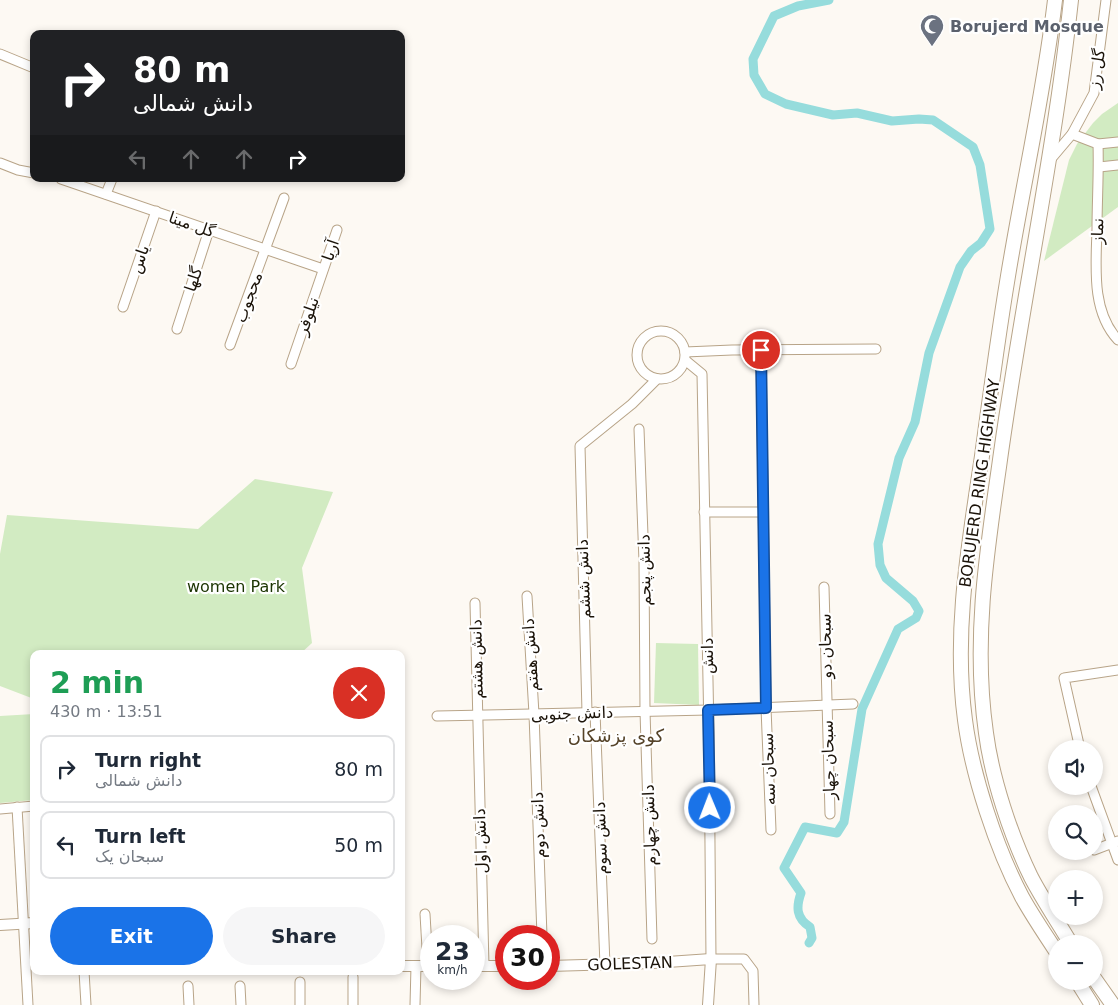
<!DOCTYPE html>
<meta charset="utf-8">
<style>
:root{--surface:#fff;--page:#f6f6f7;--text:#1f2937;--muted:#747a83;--line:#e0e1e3;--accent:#1a73e8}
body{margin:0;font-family:"DejaVu Sans","Noto Sans Arabic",sans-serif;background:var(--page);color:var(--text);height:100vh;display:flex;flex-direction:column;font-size:19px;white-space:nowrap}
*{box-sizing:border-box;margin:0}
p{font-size:16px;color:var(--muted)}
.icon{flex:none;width:28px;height:28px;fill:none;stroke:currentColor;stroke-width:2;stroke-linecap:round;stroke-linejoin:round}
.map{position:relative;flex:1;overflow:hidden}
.drawer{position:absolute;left:30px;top:650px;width:375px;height:325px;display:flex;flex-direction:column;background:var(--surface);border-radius:10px;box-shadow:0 2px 8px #0003}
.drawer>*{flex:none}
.guide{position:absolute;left:30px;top:30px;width:375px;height:152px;border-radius:10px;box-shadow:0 2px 8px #0003;background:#202124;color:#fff;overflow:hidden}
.controls{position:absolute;left:1048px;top:740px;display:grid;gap:10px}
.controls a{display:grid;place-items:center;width:55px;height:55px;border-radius:50%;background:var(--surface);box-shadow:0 2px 8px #0003;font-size:25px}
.speed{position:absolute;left:420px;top:925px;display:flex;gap:10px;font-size:25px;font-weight:700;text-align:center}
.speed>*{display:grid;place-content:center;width:65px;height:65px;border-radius:50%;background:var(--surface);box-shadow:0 2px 8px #0003;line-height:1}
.speed small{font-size:12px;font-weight:400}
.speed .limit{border:8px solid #d22;background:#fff;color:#111}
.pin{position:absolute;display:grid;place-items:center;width:42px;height:42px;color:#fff;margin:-21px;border:2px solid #fff;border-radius:50%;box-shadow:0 1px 5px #0007}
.me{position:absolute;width:55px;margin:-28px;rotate:359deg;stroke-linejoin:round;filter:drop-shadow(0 0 4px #0008)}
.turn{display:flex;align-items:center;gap:18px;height:105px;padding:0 20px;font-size:22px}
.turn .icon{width:65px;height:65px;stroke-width:2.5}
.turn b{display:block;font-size:35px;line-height:42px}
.lanes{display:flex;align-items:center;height:48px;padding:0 20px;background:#0003;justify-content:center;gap:25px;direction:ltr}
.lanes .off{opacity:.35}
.round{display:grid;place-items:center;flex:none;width:52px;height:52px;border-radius:26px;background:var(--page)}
.overview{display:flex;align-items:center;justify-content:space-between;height:85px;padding:0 20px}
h1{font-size:30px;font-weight:800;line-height:38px;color:#1e9e55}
.primary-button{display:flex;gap:10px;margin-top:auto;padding:10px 20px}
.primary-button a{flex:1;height:58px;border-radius:30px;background:var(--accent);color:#fff;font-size:20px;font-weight:800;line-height:58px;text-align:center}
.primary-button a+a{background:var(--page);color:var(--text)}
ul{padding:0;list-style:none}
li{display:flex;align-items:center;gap:15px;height:68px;margin:0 10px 8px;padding:0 10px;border:2px solid var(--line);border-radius:10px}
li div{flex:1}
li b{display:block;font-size:19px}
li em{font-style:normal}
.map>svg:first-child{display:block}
.green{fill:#d2ebc2}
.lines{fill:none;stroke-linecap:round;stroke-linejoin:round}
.canal{stroke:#96dcdc;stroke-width:9}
.minor-casing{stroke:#b8a488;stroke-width:11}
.tertiary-casing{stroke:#b8a488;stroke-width:12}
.trunk-casing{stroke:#b8a488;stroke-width:16}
.minor{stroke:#fff;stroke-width:9}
.tertiary{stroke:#fff;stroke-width:10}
.trunk{stroke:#fff;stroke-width:14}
.route-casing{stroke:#114b97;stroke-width:12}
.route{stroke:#1a73e8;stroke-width:9}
.labels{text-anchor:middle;stroke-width:4.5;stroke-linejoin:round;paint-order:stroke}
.worship-label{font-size:16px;font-weight:bold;fill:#5b616d;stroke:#fff;text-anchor:start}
.street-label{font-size:16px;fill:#1b1309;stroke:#fff}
.park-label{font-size:16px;fill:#1b3402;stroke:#fff}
.neighbourhood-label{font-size:18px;fill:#554329;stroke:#fff}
</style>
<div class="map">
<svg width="1118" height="1005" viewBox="0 0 1118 1005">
<rect width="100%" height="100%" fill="#fdf9f3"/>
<!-- green -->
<g class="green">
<polygon points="1118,103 1118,207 1044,261 1069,160 1077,144 1093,123 1102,114"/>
<polygon points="255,479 333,492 302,568 312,643 300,654 34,654 34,699 0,686 0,554 7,515 198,529"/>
<polygon points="656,643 698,644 699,705 654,703"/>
<polygon points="34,714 34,800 0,803 0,716"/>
</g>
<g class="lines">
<!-- canal -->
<path class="canal" d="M 809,943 L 812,938 L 810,927 C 796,918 796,907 801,893 L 784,868 L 805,827 L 837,833 L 844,822 L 862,709 L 898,629 L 916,618 L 919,611 L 913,601 L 886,578 L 880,565 L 878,544 L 899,458 L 915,422 L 929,353 L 960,267 L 971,251 L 981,243 L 990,229 L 980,165 L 973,147 L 933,120 L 919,119 L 892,121 L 857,113 L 833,115 L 786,104 L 765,94 L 754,75 L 753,59 L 774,16 L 798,6 L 829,0"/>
<!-- minor casing -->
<g class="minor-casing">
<g id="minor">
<polyline points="0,54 34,68"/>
<path d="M 1072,134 L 1098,144 C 1099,172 1097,201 1097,229 C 1096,266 1091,311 1118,340"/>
<polyline points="1098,144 1118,142"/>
<polyline points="1050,160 1072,134 1094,93 1106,0"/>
<polyline points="0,163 18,170 34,173"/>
<polyline points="1099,167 1118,165"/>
<polyline points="61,179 323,269"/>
<polyline points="106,194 112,179"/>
<polyline points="123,307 156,211"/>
<polyline points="177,329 209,230"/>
<circle cx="661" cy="355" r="24"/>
<polyline points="230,345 284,198"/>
<polyline points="761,350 766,708 771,830"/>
<polyline points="685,352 732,350 876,349"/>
<polyline points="685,360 702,374 709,732 711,959 744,959 753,971 754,1005"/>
<polyline points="291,364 337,230"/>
<polyline points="639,429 644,562 645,711 652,939"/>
<polyline points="704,512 763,512"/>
<polyline points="824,587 830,814"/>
<polyline points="527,596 534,714 542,936"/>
<polyline points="475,603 484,966"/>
<polyline points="587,712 580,446 632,404 657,379"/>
<polyline points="595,712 605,965"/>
<polyline points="437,716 708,710 853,704"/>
<polyline points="1080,749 1064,678 1118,670"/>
<polyline points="1091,786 1118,860"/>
<polyline points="17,807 28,1005"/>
<polyline points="0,809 34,806"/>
<polyline points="1094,850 1118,841"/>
<polyline points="425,914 428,966"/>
<polyline points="84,971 86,1005"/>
<polyline points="353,977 353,1005"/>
<polyline points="300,982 300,1005"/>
<polyline points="188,986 189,1005"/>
<polyline points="240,986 241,1005"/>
<polyline points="415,1005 416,966"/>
</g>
</g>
<!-- tertiary casing -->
<g class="tertiary-casing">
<g id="tertiary">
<polyline points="0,925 34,923"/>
<polyline points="401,966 431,966"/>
<polyline points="474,966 506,966"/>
<polyline points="549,966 653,963 711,959 708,1005"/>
</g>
</g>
<!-- trunk casing -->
<g class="trunk-casing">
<g id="trunk">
<path d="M 1055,0 C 1044,93 1023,184 1008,276 C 998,336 990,396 982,456 C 969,544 953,631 965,720 C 972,774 996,848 1022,897 C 1032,915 1044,933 1056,951"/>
<path d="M 1071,0 C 1054,157 1020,311 999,467 C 986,556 973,643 986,733 C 992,779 1011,836 1031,877 C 1043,900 1058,922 1071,944"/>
<polyline points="1094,978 1113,1005"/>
<polyline points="1077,981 1092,1005"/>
</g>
</g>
<!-- minor -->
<use href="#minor" class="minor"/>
<!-- tertiary -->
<use href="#tertiary" class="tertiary"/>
<!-- trunk -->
<use href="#trunk" class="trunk"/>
</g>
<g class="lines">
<!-- route casing -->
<g class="route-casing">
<polyline id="route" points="710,808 708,710 766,708 761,350"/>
</g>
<!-- route -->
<use href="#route" class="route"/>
</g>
<!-- icons -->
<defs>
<g id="mosque-pin" transform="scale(1.25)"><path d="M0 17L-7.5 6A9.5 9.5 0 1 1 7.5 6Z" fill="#6b7280" stroke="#fff"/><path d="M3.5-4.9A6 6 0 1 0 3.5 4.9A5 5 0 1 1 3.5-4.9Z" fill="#fff"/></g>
</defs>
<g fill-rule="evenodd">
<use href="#mosque-pin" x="932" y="26"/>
</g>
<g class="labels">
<!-- worship labels -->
<g class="worship-label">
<text x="950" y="32">Borujerd Mosque</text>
</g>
<!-- street labels -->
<g class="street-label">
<text transform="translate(1096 69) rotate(-81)" y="6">گل رز</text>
<text transform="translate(192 224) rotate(19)" y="6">گل مینا</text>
<text transform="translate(1097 231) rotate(-89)" y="6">نماز</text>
<text transform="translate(330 250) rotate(-71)" y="6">آریا</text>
<text transform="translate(139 259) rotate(-71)" y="6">یاس</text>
<text transform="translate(193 279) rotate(-72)" y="6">گلها</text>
<text transform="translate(248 297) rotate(-70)" y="6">محجوب</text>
<text transform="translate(307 316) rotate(-71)" y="6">نیلوفر</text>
<text transform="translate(979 483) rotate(-82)" y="6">BORUJERD RING HIGHWAY</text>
<text transform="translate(644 570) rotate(-91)" y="6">دانش پنجم</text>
<text transform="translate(583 579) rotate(-92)" y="6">دانش ششم</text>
<text transform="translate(825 646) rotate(-91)" y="6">سبحان دو</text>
<text transform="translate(530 655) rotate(-94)" y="6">دانش هفتم</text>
<text transform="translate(707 656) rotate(-91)" y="6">دانش</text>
<text transform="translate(476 659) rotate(-91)" y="6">دانش هشتم</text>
<text transform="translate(572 713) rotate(-2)" y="6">دانش جنوبی</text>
<text transform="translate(828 760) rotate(-92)" y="6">سبحان چهار</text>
<text transform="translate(768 769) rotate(-92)" y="6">سبحان سه</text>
<text transform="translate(538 825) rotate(-92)" y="6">دانش دوم</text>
<text transform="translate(649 825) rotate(-92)" y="6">دانش چهارم</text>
<text transform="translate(600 838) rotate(-92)" y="6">دانش سوم</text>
<text transform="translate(480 841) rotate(-92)" y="6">دانش اول</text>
<text transform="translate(630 963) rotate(-2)" y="6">GOLESTAN</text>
</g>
<!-- park labels -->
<g class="park-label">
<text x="236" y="592">women Park</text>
</g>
<!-- neighbourhood labels -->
<g class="neighbourhood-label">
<text x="616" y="742">کوی پزشکان</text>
</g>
</g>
</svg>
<div class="controls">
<a><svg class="icon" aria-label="sound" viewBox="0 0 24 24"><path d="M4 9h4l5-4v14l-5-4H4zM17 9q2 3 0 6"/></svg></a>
<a><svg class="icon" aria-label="search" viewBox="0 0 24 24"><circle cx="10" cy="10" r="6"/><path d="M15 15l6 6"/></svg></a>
<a>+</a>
<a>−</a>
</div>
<div class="speed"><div>23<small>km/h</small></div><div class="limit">30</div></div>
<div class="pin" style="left:761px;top:350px;background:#d93025"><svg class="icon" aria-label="arrive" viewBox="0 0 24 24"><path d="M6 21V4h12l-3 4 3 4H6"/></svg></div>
<svg class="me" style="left:710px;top:808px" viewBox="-20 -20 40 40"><circle r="17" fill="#1a73e8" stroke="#fff" stroke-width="3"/><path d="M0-11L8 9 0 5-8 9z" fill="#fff"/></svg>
<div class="guide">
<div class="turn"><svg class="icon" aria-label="right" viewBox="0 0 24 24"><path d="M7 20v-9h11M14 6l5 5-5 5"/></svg><div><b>80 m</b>دانش شمالی</div></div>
<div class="lanes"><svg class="icon off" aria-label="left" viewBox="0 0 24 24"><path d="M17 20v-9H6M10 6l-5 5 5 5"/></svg><svg class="icon off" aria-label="ahead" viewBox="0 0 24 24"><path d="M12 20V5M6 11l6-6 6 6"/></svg><svg class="icon off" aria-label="ahead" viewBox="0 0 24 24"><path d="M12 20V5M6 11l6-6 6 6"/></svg><svg class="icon" aria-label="right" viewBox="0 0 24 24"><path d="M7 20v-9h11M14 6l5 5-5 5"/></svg></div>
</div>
<section class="drawer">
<div class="overview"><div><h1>2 min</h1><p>430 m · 13:51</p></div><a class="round" style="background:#d93025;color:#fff"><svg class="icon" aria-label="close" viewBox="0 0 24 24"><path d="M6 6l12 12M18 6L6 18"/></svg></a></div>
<ul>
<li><svg class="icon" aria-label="right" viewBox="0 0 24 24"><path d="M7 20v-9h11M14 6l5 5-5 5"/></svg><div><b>Turn right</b><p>دانش شمالی</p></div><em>80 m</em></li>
<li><svg class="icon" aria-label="left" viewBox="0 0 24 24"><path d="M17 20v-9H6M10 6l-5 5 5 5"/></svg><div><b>Turn left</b><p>سبحان یک</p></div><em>50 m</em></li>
</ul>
<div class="primary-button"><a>Exit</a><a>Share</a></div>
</section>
</div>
